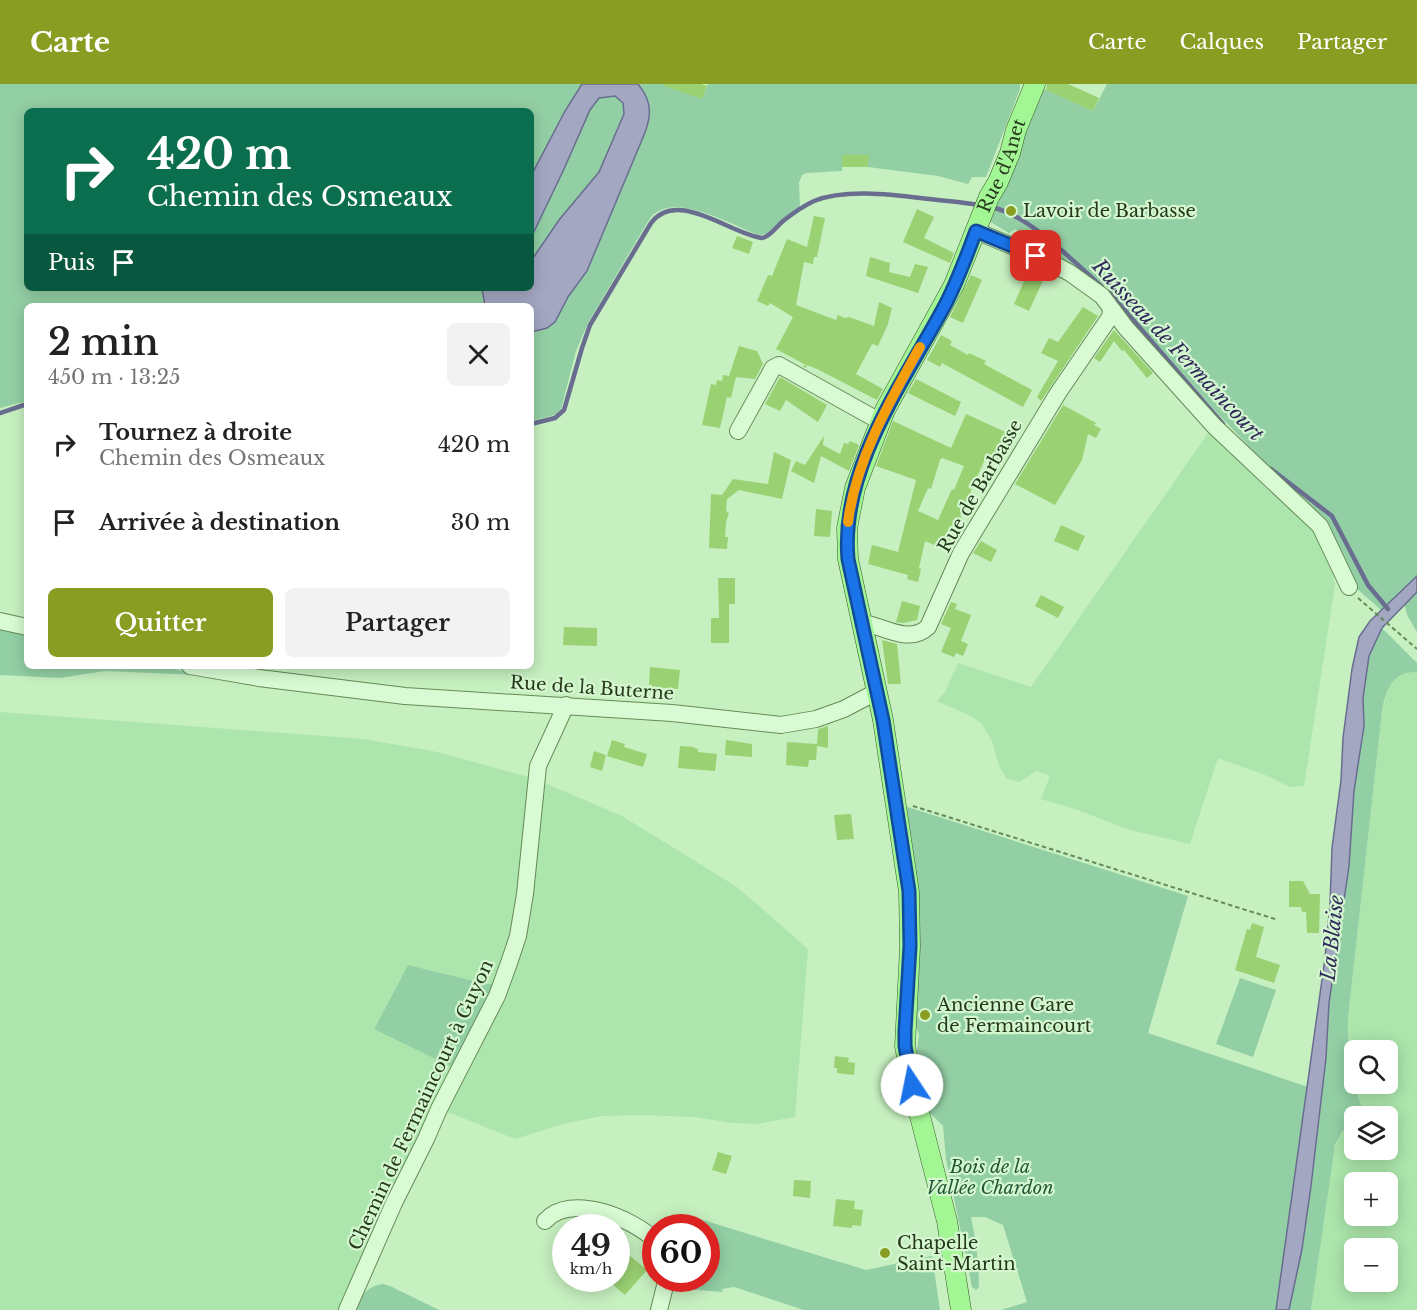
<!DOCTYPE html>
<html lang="fr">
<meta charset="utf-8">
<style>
:root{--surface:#fff;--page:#f2f2f2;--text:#222;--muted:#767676;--accent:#8a9d23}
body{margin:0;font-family:"Libre Baskerville",serif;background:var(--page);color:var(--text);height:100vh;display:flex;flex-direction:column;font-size:22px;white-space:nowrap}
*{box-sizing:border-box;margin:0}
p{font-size:20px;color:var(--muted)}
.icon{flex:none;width:33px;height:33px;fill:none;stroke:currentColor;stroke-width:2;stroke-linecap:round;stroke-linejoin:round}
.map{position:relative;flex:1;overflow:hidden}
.sheet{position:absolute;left:24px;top:219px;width:510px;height:366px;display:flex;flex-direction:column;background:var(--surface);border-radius:9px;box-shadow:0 3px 15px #0003}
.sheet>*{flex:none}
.top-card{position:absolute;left:24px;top:24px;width:510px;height:183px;border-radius:9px;box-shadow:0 3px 15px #0003;background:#0b6e4f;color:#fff;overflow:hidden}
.buttons{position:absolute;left:1344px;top:956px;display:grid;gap:12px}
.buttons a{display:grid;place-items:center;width:54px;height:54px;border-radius:9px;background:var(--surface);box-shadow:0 3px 15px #0003;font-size:30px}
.speed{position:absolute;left:552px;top:1130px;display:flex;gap:12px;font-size:30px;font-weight:700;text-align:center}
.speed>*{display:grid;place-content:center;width:78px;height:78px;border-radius:50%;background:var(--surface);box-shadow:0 3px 15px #0003;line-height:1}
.speed small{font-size:15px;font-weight:400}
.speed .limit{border:9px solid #d22;background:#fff;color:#111}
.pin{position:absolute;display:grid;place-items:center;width:51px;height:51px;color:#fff;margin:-26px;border-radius:12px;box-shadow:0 3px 9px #0006}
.me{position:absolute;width:66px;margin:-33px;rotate:349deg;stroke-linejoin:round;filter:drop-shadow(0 0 4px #0008)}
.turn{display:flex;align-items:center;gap:21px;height:126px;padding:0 24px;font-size:27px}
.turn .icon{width:78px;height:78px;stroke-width:2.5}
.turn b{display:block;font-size:42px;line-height:51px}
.then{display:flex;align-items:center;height:57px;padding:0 24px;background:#0003;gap:12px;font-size:22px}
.round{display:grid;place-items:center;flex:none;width:63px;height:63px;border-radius:9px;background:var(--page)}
.overview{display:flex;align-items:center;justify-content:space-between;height:102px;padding:0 24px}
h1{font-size:36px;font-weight:600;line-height:45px}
.button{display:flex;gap:12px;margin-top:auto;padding:12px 24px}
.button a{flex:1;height:69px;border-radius:9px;background:var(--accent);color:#fff;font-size:24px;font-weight:600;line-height:69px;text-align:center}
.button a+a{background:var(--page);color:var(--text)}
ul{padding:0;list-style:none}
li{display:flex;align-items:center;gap:18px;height:78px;padding:0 24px}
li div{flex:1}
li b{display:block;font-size:22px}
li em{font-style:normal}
header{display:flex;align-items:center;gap:36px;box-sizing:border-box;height:84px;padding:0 30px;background:var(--accent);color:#fff}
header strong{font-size:28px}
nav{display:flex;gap:33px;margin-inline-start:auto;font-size:21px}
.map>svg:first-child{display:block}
.farmland{fill:#ace6ac;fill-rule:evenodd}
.green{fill:#93cfa4;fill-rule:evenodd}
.water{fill:#a3a7c2;stroke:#696d90;stroke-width:1.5}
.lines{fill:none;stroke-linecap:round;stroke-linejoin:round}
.stream{stroke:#696d90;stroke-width:4.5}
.building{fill:#9ad173;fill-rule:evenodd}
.minor-casing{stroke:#668a57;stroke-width:18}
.major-casing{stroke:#3c582b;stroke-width:21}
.path{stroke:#668a57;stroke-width:2;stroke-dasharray:4.5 3;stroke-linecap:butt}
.minor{stroke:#d8fbd3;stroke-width:16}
.major{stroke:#a3f694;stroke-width:20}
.route-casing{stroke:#114b97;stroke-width:15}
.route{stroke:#1a73e8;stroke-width:10}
.slow{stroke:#f59e0b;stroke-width:10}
.poi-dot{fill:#8a9d23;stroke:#d4f7cf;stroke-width:2}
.labels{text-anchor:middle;stroke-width:4.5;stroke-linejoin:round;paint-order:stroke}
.street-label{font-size:18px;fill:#26391c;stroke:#d4f7cf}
.poi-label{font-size:18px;fill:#26391c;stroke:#d4f7cf;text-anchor:start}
.park-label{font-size:18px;font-style:italic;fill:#215737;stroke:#d4f7cf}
.water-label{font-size:20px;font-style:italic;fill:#2f2a5a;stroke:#d4f7cf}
</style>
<header>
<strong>Carte</strong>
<nav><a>Carte</a><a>Calques</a><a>Partager</a></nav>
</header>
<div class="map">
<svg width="1417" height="1226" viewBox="0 0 1417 1226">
<rect width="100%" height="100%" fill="#c6f0bf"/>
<!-- farmland -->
<g class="farmland">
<polygon points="1211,345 1310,439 1332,483 1335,501 1304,702 1290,703 1265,691 1218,674 1190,760 1130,746 1075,725 1041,715 1050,692 1037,687 1019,698 1007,695 999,682 992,657 982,640 971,632 937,617 945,608 958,579 1031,603"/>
<path d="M 1407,588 L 1417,588 L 1417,1226 L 1311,1226 L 1333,1070 L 1338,1054 L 1347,1044 L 1354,1040 L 1354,1065 L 1388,1065 L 1388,1032 L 1366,1032 L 1357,1009 L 1351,987 L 1347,960 L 1348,934 L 1382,627 L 1389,602 L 1395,594 ZM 1354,966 L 1388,966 L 1388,999 L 1354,999 ZM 1354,1098 L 1388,1098 L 1388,1131 L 1354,1131 ZM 1354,1164 L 1388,1164 L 1388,1197 L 1354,1197 Z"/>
<polygon points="0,628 364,655 437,668 532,694 519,829 494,900 487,900 408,881 374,944 454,984 341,1226 0,1226"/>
<polygon points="540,697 622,732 737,803 808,865 795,1033 756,1040 733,1039 694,1033 642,1031 602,1032 563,1040 515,1055 443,1026 506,900"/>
</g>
<!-- green -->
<g class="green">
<path d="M 0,0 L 682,0 L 702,15 L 708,0 L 1020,0 L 1020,5 L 986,93 L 972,93 L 968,100 L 938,92 L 868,83 L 868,71 L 843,71 L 842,87 L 806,89 L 802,91 L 799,99 L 800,123 L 782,135 L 767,150 L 758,151 C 733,141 682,112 657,128 C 652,130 650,135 647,139 L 588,239 L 576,267 L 561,325 L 555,331 L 531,337 L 531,222 L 27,222 L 27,317 L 0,324 ZM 27,27 L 531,27 L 531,204 L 27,204 Z"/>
<polygon points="1107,0 1417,0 1417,492 1381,526 1355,503 1324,441 1218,330 1106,202 1040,164 1034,154 1015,145 1009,149 989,137 1044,5 1093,27"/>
<polygon points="1417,508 1417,548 1408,533 1404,520"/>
<polygon points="0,544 27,550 27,582 163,582 200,591 105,587 60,594 0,591"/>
<path d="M 1382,544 L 1417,579 L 1417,588 C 1392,587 1386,606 1382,627 L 1348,934 C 1347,968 1351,1001 1366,1032 L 1354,1032 L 1354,1040 L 1342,1048 L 1335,1061 L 1311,1226 L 1289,1226 L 1302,1165 L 1318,1046 L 1326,974 L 1329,919 L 1349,782 L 1354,707 L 1364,642 L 1363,614 L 1369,572 Z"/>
<path d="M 901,721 L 1188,812 L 1148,949 L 1308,1003 L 1276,1226 L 1001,1226 L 1027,1218 L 1003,1141 L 985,1133 L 971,1133 C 976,1157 979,1179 979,1203 L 976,1206 L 972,1203 L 946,1075 L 943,1042 L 928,1027 L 916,975 L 919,950 L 914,938 Z"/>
<polygon points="408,881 487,900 494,900 454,984 374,945"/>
<polygon points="1240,894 1276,906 1253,973 1216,960"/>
<polygon points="693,1133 866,1186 932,1172 940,1226 804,1226 734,1203 722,1205 723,1208 684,1205 686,1194 706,1194 706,1143 692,1143"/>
<path d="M 383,1200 L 390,1202 L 439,1226 L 354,1226 C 360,1212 367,1202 383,1200 Z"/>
</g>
<!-- water -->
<g class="water">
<path d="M 582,0 L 638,0 C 652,17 652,31 644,51 L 587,187 L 568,213 L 555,238 L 547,244 L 531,248 L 531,222 L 485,222 L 482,204 L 531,204 L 531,177 L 559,136 L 599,88 L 624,30 L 623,19 L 615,12 L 599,14 L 590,26 L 564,85 L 531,154 L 531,92 L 565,27 Z"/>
<polygon points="1417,492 1417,508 1382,544 1369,572 1363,614 1364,642 1354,707 1349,782 1329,919 1326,974 1311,1102 1302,1165 1289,1226 1276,1226 1325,874 1330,820 1332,764 1341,696 1343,654 1352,585 1359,553 1370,537"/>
</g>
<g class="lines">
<!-- stream -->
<g class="stream">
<path d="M 991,123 C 1029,131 1073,177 1102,203"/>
<polyline points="1109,208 1223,340"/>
<polyline points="0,329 27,320"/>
<path d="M 531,340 L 555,334 L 564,326 L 582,264 L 590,241 L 651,139 C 677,104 730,150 762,154 C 771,152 776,143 783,137 C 792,130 803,122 814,117 C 846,104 895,111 929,115 C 946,117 962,118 979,121"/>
<polyline points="1271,385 1332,432 1368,501 1388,525"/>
</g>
</g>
<!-- building -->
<g class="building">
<polygon points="665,0 701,0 707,2 702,15 664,2"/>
<polygon points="1047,0 1068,0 1099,14 1093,27 1046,6"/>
<polygon points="842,71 869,71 868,83 842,83"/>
<polygon points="917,125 934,133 924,154 954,169 950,179 903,158"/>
<polygon points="814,132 825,134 817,173 814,173 813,180 804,178 796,221 836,236 838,231 845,234 849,233 874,242 879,218 892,224 888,240 878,262 872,260 856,290 883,305 877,316 817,285 807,281 806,284 802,282 806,281 776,265 793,233 770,219 768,222 757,217 768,191 772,192 787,155 807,163"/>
<polygon points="737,152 753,158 749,170 732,164"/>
<polygon points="870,173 890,179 889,188 910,193 915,180 928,183 918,209 866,192"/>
<polygon points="1031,181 1047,188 1029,227 1014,220"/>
<polygon points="971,191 982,196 963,239 950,233"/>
<polygon points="1083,223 1098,232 1041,317 1037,313 1058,277 1041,269 1049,254 1058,258"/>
<polygon points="1114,246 1153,289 1147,294 1124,266 1122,267 1114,257 1100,278 1094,274"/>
<polygon points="941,251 952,257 950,261 968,271 969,269 986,277 984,280 1032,306 1023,323 942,279 940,283 927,276"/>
<polygon points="739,262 757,267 763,280 755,295 736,293 731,314 727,313 720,344 702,341 711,300 716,301 717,296 722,297 723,291 729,292"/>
<polygon points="780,293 827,321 818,338 786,316 780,327 765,320"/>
<polygon points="916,295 961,318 955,332 908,309"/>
<polygon points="1063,321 1096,339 1094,341 1101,345 1096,354 1088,350 1082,376 1055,421 1015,400"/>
<path d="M 966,330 L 1012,351 L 1001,377 L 987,370 L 960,432 L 962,433 L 957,445 L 955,445 L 947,466 L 925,457 L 919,484 L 921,485 L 918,498 L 907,495 L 908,491 L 868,480 L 872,461 L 898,468 L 916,396 L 876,382 L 893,337 L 951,364 ZM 942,374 L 964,382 L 954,406 L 952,405 L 938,436 L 918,427 L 928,404 L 931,405 L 940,376 Z"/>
<polygon points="824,352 823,361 840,370 844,359 848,360 850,357 859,361 849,387 821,372 814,399 791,387 796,377 805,381"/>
<polygon points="774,368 791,376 782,415 739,406 727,415 726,427 729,429 726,438 725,453 728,453 727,465 709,464 711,410 722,411 733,395 768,400"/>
<polygon points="816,425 832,427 830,453 814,452"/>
<polygon points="1061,441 1085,452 1078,467 1054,457"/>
<polygon points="981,457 997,466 991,478 973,469"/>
<polygon points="718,494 735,494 735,520 729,520 729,559 711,559 711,534 719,534"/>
<polygon points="1041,511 1064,523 1058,534 1035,522"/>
<polygon points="902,517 920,522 917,536 903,539 896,538"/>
<polygon points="951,518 957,520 955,525 971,531 961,557 968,560 963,572 956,569 954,573 941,568 951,544 941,540"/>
<polygon points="564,543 597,544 597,562 563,561"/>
<polygon points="882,556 897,560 901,600 888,600"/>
<polygon points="650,583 680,586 678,605 652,603 652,601 649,601"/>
<polygon points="828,642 828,664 817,662 816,676 809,676 808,683 786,681 787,658 817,660 818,645"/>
<polygon points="612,656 625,660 624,663 647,670 643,683 607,672"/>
<polygon points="726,656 752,660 752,673 725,671"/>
<polygon points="680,662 694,663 694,664 698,665 698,668 717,670 715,687 678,684"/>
<polygon points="594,667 606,671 602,687 590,683"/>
<polygon points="851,730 854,755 837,756 834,731"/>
<polygon points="1289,797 1303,797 1310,810 1320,810 1319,849 1307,849 1306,828 1302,828 1301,823 1289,823"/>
<polygon points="1252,839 1264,843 1256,873 1280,881 1274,899 1235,886 1247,845 1250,846"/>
<polygon points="835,972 849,974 848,978 855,979 854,991 837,989 837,984 834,984"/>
<polygon points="718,1068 732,1072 726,1090 712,1086"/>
<polygon points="794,1096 811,1097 810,1114 793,1112"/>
<polygon points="836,1115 855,1117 854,1125 863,1126 861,1142 852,1141 852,1144 833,1142"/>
<polygon points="616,1160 647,1186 625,1211 605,1194 616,1194"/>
</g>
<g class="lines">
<!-- minor casing -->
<g class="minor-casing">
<g id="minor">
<polyline points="976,147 1050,178 1070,189 1102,212 1126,244 1214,342 1320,442 1349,503"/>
<polyline points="738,347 773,284 779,281 881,338"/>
<polyline points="0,537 27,543"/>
<path d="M 861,538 C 883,542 909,561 928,543 L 961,469 L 1058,309 L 1110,233 L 1111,226"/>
<polyline points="190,582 259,594 405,612 672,629 781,641 816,635 844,625 878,607"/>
<path d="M 545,1137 C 571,1108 632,1134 656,1157"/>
<polyline points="347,1226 394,1119 426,1055 439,1025 497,912 509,879 518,852 525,810 538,682 566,621"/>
<polyline points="659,1226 667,1194"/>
</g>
</g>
<!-- major casing -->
<g class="major-casing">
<g id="major">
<path id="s1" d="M 961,1226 L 947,1137 L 912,1001 L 905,962 L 910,863 L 909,808 L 883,636 L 848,475 L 847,444 L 855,404 L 885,326 L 954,201 L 989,113 L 998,98 L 1010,69 L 1016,46 L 1035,0"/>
</g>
</g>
<!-- path -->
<g class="path">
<polyline points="1358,514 1417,565"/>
<polyline points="913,722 1278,836"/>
</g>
<!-- minor -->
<use href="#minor" class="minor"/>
<!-- major -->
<use href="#major" class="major"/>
</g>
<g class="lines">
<!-- route casing -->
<g class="route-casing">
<path id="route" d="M 912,1001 L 905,962 L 905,947 L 910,862 L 909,807 L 883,636 L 848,475 C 840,385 903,299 944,223 C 957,199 966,173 976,147 L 1036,172"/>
</g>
<!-- route -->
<use href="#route" class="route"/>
<!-- slow -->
<path class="slow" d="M 848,438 C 856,375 890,317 920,263"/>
</g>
<!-- markers -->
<g class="poi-dot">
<circle cx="1011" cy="127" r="6"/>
<circle cx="925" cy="931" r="6"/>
<circle cx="885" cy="1169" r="6"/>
</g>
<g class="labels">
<!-- street labels -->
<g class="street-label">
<text dy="6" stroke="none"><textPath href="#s1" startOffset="1190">Rue d'Anet</textPath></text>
<text transform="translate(980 402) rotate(-60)" y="6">Rue de Barbasse</text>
<text transform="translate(592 604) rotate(4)" y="6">Rue de la Buterne</text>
<text transform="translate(421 1021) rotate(-65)" y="6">Chemin de Fermaincourt à Guyon</text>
</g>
<!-- poi labels -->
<g class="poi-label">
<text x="1023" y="133">Lavoir de Barbasse</text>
<text x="937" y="927">Ancienne Gare<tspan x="937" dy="21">de Fermaincourt</tspan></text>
<text x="897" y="1165">Chapelle<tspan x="897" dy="21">Saint-Martin</tspan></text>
</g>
<!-- park labels -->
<g class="park-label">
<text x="990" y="1089">Bois de la<tspan x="990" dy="21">Vallée Chardon</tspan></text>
</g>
<!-- water labels -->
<g class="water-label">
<text transform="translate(1178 266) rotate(47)" y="7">Ruisseau de Fermaincourt</text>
<text transform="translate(1332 854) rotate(-84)" y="7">La Blaise</text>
</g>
</g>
</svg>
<div class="buttons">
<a><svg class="icon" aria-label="search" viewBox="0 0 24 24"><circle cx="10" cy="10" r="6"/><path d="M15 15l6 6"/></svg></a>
<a><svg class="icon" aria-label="layers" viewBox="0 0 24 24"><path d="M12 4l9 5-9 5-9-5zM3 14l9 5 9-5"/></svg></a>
<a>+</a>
<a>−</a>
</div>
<div class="speed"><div>49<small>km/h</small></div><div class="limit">60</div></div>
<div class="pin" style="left:1036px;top:172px;background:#d93025"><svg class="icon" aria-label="arrive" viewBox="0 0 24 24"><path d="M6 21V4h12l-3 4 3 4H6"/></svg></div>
<svg class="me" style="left:912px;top:1001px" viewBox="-20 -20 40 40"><circle r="19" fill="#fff"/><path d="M0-13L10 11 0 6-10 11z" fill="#1a73e8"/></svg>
<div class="top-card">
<div class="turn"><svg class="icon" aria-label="right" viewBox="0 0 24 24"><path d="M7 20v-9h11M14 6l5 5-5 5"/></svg><div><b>420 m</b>Chemin des Osmeaux</div></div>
<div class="then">Puis<svg class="icon" aria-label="arrive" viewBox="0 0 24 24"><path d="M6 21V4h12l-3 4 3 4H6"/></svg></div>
</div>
<section class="sheet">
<div class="overview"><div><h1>2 min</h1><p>450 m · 13:25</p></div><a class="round"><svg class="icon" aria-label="close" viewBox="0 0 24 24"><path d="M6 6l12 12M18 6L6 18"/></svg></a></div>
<ul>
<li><svg class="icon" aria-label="right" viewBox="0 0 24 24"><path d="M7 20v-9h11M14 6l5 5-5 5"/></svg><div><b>Tournez à droite</b><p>Chemin des Osmeaux</p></div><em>420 m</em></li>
<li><svg class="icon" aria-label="arrive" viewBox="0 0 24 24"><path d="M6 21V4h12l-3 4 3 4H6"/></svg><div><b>Arrivée à destination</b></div><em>30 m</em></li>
</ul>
<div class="button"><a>Quitter</a><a>Partager</a></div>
</section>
</div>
